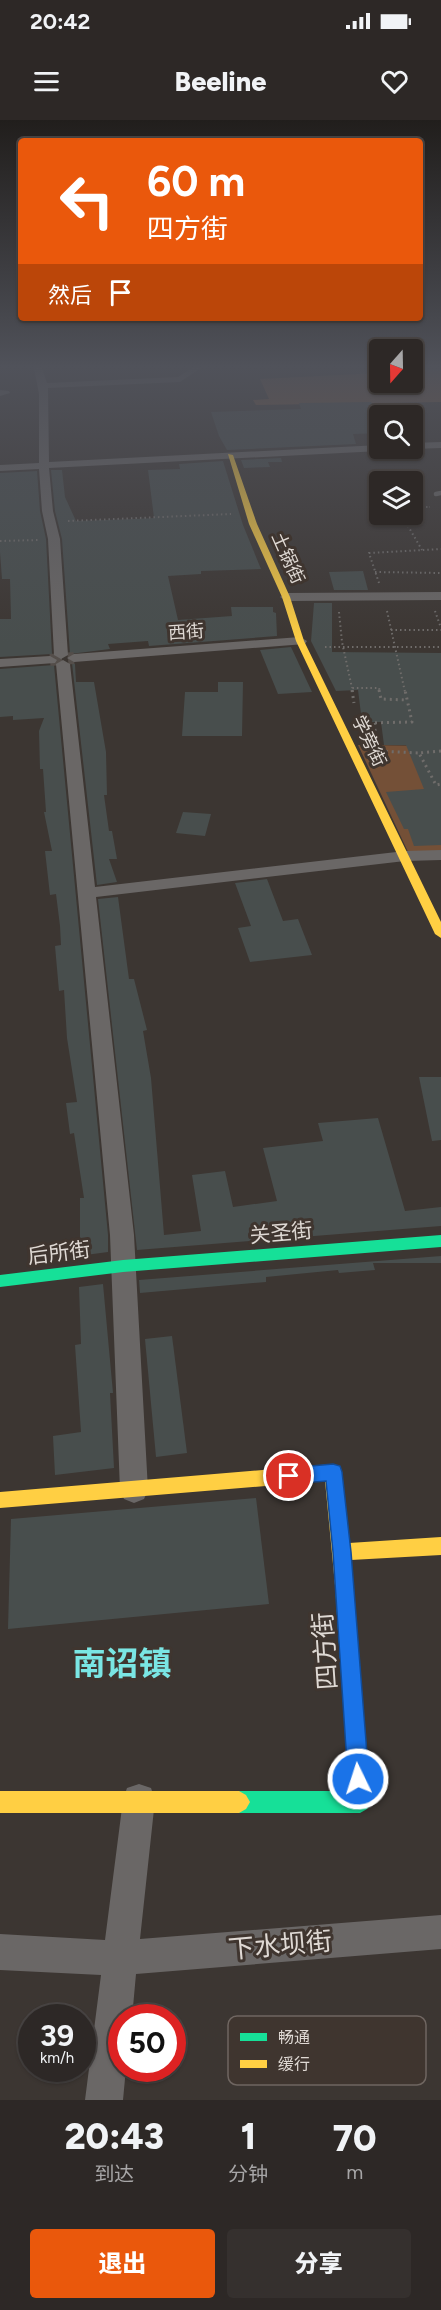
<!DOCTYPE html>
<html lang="zh">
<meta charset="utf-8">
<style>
:root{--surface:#2d2826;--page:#35302e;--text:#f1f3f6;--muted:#a7a6a7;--line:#484443;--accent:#ea580c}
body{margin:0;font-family:Figtree,"Noto Sans SC",sans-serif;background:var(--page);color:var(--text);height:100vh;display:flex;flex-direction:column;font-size:22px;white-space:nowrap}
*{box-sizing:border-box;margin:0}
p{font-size:20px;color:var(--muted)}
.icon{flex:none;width:33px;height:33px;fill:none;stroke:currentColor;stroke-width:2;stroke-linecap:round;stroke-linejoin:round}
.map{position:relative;height:1980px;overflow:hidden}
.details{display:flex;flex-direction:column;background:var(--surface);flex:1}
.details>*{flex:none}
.banner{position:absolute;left:18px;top:18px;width:405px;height:183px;border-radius:6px;box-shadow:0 2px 4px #0004,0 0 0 2px var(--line);background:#ea580c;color:#fff;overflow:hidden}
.needle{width:39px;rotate:200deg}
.controls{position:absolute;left:369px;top:219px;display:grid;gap:12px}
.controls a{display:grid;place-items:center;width:54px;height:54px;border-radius:6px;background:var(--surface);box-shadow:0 2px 4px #0004,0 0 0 2px var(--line);font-size:30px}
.speed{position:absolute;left:18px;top:1884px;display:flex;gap:12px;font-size:30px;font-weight:700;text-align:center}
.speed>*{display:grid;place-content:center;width:78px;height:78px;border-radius:50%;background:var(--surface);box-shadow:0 2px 4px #0004,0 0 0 2px var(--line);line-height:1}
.speed small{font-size:15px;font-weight:400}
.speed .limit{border:9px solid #d22;background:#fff;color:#111}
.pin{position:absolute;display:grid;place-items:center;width:51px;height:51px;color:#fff;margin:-26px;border:3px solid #fff;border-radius:50%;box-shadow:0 2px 6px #0007}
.me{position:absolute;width:66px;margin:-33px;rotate:356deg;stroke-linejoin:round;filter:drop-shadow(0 0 4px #0008)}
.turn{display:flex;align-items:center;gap:21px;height:126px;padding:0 30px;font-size:27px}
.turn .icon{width:78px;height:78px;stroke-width:2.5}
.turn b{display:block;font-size:42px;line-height:51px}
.then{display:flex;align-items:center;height:57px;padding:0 30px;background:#0003;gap:12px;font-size:22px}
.eta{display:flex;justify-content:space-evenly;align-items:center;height:102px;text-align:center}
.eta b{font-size:36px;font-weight:800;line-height:42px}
.primary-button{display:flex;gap:12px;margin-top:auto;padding:12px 30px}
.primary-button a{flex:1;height:69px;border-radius:6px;background:var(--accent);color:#fff;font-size:24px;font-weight:800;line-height:69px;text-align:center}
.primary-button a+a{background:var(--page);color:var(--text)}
.status{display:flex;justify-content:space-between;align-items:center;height:42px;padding:0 30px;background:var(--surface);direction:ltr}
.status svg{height:16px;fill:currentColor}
header{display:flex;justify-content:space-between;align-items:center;height:78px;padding:0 30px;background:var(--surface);font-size:27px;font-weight:800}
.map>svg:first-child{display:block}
.green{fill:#745037}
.forest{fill:#82593e}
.building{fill:#484e4d}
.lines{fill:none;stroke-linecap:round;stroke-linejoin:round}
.street-tunnel{stroke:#544e4a;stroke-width:12;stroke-dasharray:12 6;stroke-linecap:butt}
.path-far2{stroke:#706d6b;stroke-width:1.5;stroke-dasharray:1.5 2;stroke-linecap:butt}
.path-far1{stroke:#706d6b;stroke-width:2;stroke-dasharray:1.5 3;stroke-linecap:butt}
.path{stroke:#706d6b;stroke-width:3;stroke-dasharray:2 4;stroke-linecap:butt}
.lane{stroke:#6a6766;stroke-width:4.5}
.street{fill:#6a6766;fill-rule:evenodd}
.fast{fill:#16e098;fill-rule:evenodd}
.slow{fill:#ffcf43;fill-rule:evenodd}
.route{fill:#1a73e8;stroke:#114b97;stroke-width:1.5}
.labels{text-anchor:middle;stroke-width:6;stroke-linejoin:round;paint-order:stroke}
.far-street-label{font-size:18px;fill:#dfd9d4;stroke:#3f352f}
.street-label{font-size:21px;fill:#dfd9d4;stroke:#3f352f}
.near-street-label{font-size:26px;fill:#dfd9d4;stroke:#3f352f}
.near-district-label{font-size:33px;font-weight:bold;fill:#7ae6e4;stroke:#3f352f}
.key{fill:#3f352f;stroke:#6f6661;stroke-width:1.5}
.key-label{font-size:16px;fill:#dfd9d4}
</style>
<div class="status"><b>20:42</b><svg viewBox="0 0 49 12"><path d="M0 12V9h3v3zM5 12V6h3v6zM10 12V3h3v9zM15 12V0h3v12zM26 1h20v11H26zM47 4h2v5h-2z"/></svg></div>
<header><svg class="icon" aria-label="menu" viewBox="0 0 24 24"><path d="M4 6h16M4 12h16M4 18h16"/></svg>Beeline<svg class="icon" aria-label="heart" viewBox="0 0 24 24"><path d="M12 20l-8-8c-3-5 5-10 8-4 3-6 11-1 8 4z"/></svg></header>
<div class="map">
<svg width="441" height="1980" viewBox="0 0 441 1980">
<rect width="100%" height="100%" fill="#3c3632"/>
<!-- green -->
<polygon class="green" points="358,625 441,626 441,733 409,734"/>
<!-- forest -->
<polygon class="forest" points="441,249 441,282 256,285 253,280 269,279 260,259 379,253 380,262 412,262 413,251"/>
<!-- building -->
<g class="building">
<polygon points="371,282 375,289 394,289 397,296 380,296 380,313 353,314 356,324 227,330 219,316 211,292 301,289 299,283"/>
<polygon points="281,338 282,342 268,342 270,347 244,348 241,340"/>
<polygon points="223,341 243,405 261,449 201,451 201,454 168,456 178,500 232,496 231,487 273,487 273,492 276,493 277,516 149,526 148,521 108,524 110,529 70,534 62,419 55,391 51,350 62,350 65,377 76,401 134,399 154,398 148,350 180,349 179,344"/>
<polygon points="37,351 40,391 46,419 52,534 0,537 0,499 11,499 10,459 2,459 0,432 0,353"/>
<polygon points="363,451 368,470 334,470 329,452"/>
<polygon points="314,483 332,483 332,532 441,533 441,725 414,726 408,709 404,709 386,672 424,669 406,625 384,625 381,602 362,602 358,570 336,571 311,521"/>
<polygon points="291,527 312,572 278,574 260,530"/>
<polygon points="72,543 75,544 76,562 94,562 106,632 107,675 104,675 109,711 112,711 117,739 109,739 117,762 97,765"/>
<polygon points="54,545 108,1115 108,1132 78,1136 77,1130 80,1130 80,1078 84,1078 74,1013 70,1014 66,983 77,982 67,918 64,870 59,871 55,826 61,825 60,806 56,774 50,775 45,731 52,731 44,692 46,692 43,649 40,649 39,611 44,598 13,600 13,596 0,597 0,549"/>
<polygon points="218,562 243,562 242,616 182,616 185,572 218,572"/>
<polygon points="183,692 211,694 205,716 176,713"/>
<polygon points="267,759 283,801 298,799 312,835 250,842 238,808 251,806 235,763"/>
<polygon points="118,777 129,859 134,859 147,910 143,911 151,958 164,1115 201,1111 192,1055 225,1051 233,1087 277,1081 263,1028 323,1021 318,1003 378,998 405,1091 441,1087 441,1106 137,1130 98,779"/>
<polygon points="419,957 441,957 441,1020 432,1021"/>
<polygon points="441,1136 441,1143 373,1143 375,1150 339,1153 338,1150 266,1157 266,1162 140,1173 139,1160"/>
<polygon points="103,1164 113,1273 110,1273 114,1348 55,1355 53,1316 81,1312 75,1225 81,1224 79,1167"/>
<polygon points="172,1216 187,1333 156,1337 145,1219"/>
<polygon points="256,1378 269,1484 8,1509 11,1399"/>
</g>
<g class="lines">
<!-- street-tunnel -->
<polyline class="street-tunnel" points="50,540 74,538"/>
<!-- path-far2 -->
<g class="path-far2">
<polyline points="412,252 441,250"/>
<polyline points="360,253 380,252"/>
<polyline points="412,387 430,387"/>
</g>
<!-- path-far1 -->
<g class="path-far1">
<polyline points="401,394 422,430"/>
<polyline points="68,401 231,394"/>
<polyline points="0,421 38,420"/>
<polyline points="375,452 441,453"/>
<polyline points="379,463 369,433 441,429"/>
<polyline points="387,491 405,572"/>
<polyline points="435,491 441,508"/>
<polyline points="339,492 342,522 352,568"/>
<polyline points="391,510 441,510"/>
<polyline points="325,527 441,527"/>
<polyline points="353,572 352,568 379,568 380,572"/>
</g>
<!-- path -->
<g class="path">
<polyline points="352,570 354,583"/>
<polyline points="379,570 381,579 407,580"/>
<polyline points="363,603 412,602 405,570"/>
<polyline points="374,603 378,631 419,633"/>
<polyline points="441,631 419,633 436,665 441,664"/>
</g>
<!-- lane -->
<polyline class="lane" points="436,374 441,373"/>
<!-- street -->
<g class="street">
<polygon points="34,248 42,248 47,263 178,257 192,248 201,248 180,262 48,268 49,342 380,325 380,328 385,328 380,331 49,348 53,391 60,419 68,535 61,539 54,535 48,419 42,391 39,349 0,351 0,345 39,343 39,274"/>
<polygon points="0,270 9,271 10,273 0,276"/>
<polygon points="441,322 441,328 412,329 410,328 412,328 412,323"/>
<polygon points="441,472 441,480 286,481 280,477 286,473"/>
<polygon points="300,517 307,521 305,524 74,542 67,538 74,534"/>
<polygon points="50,536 57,540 55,543 0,547 0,539"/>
<polygon points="63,540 70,544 95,767 405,731 441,730 441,740 405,741 96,777 134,1115 148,1370 144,1379 134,1383 124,1379 120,1370 110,1115 56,544"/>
<polygon points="139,1664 151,1668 155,1680 140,1819 441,1795 441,1829 136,1854 132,1898 122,1898 122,1948 126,1948 123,1980 85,1980 101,1855 0,1850 0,1814 105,1820 123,1680 127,1668"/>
</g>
<!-- fast -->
<g class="fast">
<polygon points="441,1115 441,1127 123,1152 0,1167 0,1155 123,1140"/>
<polygon points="344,1456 351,1459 353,1465 371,1682 367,1689 360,1693 239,1693 232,1689 228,1682 232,1675 239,1671 349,1671 335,1465 337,1459"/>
</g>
<!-- slow -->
<g class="slow">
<polygon points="228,334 233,335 257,404 290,477 304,521 441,802 441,818 435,814 296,521 282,477 249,404"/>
<polygon points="333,1344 339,1346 342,1352 349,1423 441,1417 441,1435 351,1440 353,1465 351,1471 344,1474 337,1471 335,1465 325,1361 0,1388 0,1372"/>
<polygon points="0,1671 239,1671 246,1675 250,1682 246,1689 239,1693 0,1693"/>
</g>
</g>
<!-- sky -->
<linearGradient id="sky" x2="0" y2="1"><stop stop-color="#211e1c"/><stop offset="0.47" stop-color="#50525a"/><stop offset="1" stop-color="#50525a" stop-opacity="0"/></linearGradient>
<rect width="441" height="525" fill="url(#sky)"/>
<!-- route -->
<polygon class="route" points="333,1344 340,1346 342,1352 351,1432 369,1659 366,1667 358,1670 351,1667 348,1659 333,1432 326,1361 289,1364 283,1362 280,1356 283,1350 289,1348"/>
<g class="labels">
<!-- far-street labels -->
<g class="far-street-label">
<text transform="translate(288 438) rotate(66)" y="6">土锅街</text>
<text transform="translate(186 512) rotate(-4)" y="6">西街</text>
<text transform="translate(369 621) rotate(64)" y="6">学旁街</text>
</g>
<!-- street labels -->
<g class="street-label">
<text transform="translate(281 1113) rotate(-5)" y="7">关圣街</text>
<text transform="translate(59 1133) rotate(-7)" y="7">后所街</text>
</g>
<!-- near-street labels -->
<g class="near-street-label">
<text transform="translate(325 1531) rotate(-94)" y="9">四方街</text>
<text transform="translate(280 1825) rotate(-5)" y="9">下水坝街</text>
</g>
<!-- near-district labels -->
<g class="near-district-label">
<text x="122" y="1555">南诏镇</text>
</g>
</g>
<!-- legend -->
<rect x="228" y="1896" width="198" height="69" rx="9" class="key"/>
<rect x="240" y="1913" width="27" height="8" fill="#16e098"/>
<rect x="240" y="1940" width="27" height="8" fill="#ffcf43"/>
<g class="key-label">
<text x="278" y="1923">畅通</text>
<text x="278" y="1950">缓行</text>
</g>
</svg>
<div class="controls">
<a><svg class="needle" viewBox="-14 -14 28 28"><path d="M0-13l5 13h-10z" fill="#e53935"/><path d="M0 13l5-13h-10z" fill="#a7a6a7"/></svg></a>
<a><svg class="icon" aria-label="search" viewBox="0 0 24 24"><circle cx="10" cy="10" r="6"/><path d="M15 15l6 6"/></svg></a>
<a><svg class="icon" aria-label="layers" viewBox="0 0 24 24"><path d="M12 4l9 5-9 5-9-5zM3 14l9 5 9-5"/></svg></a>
</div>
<div class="speed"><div>39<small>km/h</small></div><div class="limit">50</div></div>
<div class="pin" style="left:289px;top:1356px;background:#d93025"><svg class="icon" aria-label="arrive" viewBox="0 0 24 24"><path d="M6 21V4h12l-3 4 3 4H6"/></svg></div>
<svg class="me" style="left:358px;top:1659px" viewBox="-20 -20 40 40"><circle r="17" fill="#1a73e8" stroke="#fff" stroke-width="3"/><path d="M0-11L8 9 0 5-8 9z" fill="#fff"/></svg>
<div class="banner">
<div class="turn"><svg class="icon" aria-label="left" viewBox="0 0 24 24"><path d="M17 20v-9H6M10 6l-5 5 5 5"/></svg><div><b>60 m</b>四方街</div></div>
<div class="then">然后<svg class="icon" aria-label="arrive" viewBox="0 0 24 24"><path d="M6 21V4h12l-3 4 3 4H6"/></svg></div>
</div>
</div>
<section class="details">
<div class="eta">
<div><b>20:43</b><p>到达</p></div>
<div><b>1</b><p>分钟</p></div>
<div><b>70</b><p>m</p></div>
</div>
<div class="primary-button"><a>退出</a><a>分享</a></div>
</section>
